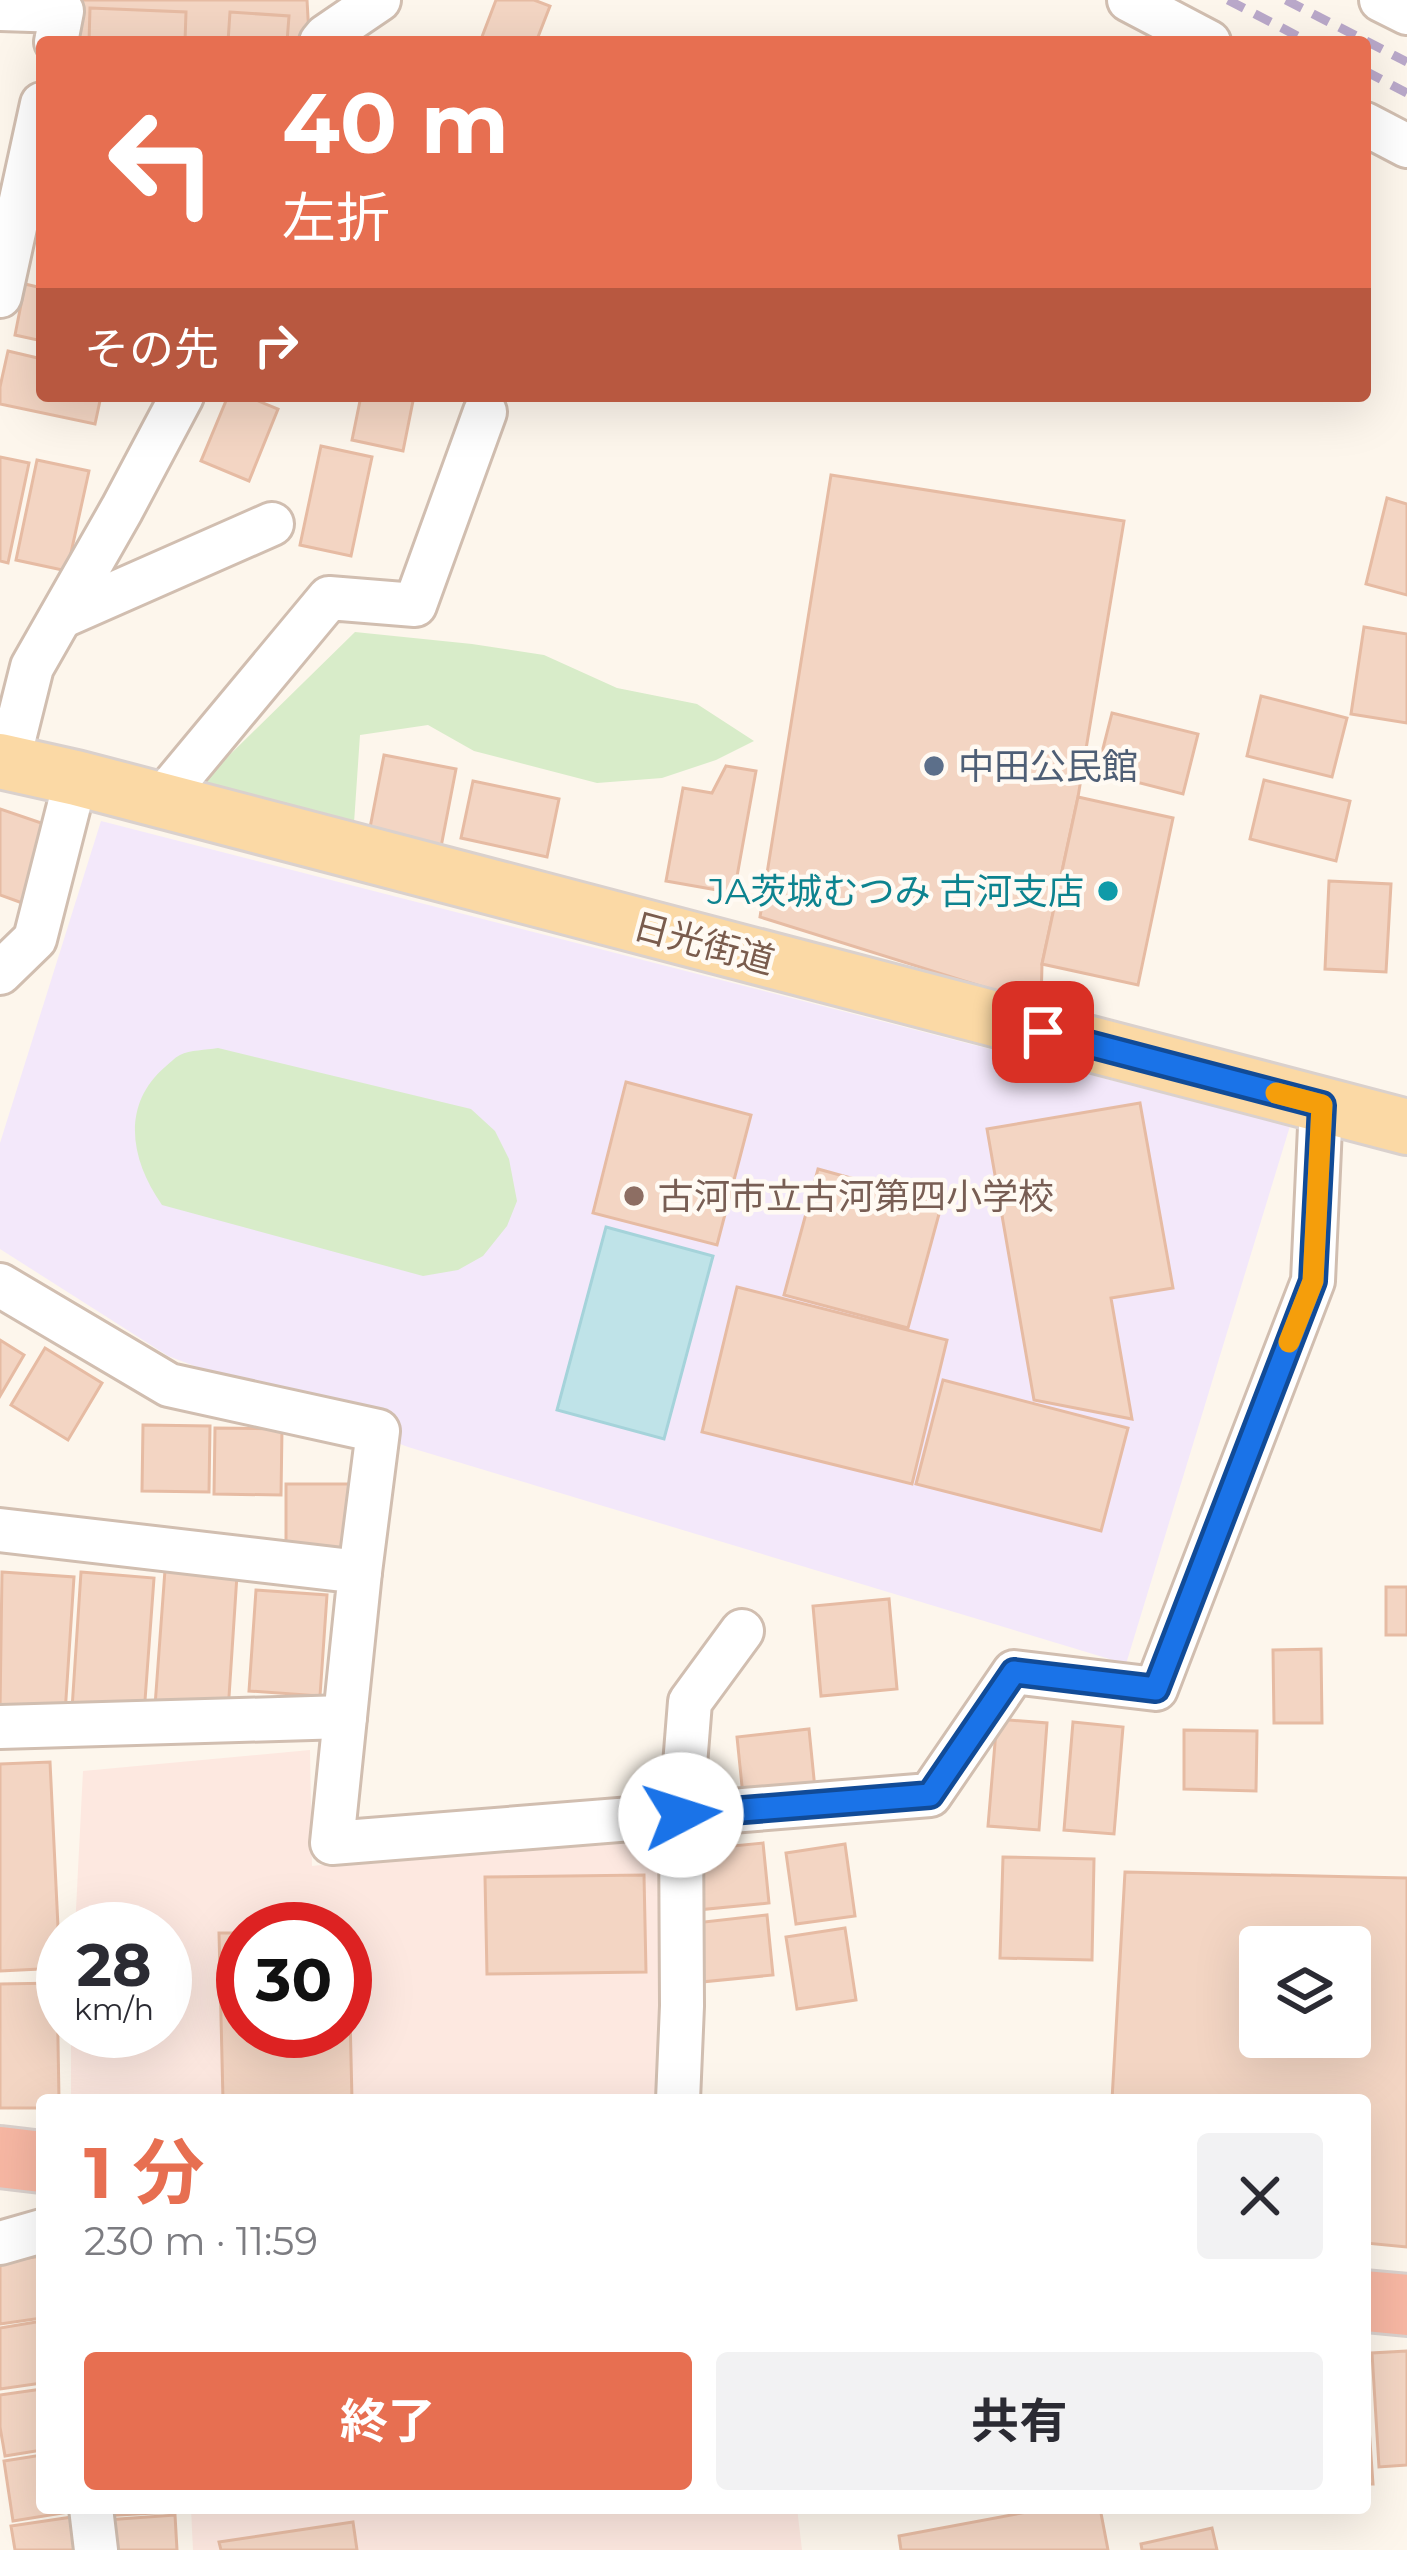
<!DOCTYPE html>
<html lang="ja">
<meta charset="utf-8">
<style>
:root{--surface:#fff;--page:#f2f2f3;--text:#2b2b33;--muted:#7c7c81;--accent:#e76f51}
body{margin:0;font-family:Montserrat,"Noto Sans JP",sans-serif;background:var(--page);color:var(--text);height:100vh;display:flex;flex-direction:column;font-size:45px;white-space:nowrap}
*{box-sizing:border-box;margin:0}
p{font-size:39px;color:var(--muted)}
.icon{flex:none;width:66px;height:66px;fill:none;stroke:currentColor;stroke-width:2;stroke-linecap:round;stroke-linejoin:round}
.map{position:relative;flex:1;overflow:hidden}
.details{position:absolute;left:36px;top:2094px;width:1335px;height:420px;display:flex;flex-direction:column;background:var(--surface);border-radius:12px;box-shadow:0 12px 48px #0002}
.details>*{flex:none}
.guide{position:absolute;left:36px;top:36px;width:1335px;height:366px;border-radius:12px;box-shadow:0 12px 48px #0002;background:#e76f51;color:#fff;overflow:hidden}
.buttons{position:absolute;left:1239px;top:1926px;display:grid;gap:24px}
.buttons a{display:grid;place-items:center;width:132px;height:132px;border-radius:12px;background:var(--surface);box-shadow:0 12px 48px #0002;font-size:60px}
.speed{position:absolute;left:36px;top:1902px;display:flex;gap:24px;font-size:60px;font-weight:700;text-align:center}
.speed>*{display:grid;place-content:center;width:156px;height:156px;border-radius:50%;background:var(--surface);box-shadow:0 12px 48px #0002;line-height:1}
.speed small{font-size:30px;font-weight:400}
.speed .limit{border:18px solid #d22;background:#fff;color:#111}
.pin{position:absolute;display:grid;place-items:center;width:102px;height:102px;color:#fff;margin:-51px;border-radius:24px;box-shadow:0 6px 18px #0006}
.me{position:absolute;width:132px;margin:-66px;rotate:85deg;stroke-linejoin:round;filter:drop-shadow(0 0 9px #0008)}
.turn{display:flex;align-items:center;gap:42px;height:252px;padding:0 48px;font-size:54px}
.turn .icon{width:156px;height:156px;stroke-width:2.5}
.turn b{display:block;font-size:84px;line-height:102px}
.then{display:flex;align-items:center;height:114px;padding:0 48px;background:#0003;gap:24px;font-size:45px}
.round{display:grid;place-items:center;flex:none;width:126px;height:126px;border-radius:12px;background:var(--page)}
.head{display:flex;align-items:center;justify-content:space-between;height:204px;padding:0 48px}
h1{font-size:72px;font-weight:700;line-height:90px;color:var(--accent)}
.button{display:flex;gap:24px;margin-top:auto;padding:24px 48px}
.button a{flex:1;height:138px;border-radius:12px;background:var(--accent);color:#fff;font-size:48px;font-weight:700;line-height:138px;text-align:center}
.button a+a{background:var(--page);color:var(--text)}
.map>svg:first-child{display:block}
.commercial{fill:#fde8e0;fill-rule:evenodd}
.education{fill:#f3e8fa}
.green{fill:#d8ecc9}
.water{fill:#bfe3e8;stroke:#a5d3da;stroke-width:3}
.building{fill:#f3d5c3;stroke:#e6bba3;stroke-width:3;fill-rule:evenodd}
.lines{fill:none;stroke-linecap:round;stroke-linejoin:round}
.minor-casing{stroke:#d1beb0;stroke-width:48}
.major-casing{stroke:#dad1cd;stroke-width:60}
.highway-casing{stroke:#dad1cd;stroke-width:66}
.minor{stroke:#fff;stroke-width:42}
.major{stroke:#fbd9a5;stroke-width:54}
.highway{stroke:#f7b7a3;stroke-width:60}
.rail{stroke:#b9a8c9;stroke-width:9;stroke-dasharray:18 12;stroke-linecap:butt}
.route-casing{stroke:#114b97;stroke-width:30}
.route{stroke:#1a73e8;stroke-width:21}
.slow{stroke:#f59e0b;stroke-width:21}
.service-dot{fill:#5c6f8a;stroke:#fffaf3;stroke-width:4.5}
.culture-dot{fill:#0f9aa8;stroke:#fffaf3;stroke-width:4.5}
.education-dot{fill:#8d6e63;stroke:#fffaf3;stroke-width:4.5}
.labels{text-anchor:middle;stroke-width:9;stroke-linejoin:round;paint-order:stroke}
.service-label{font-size:36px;fill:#4e5e75;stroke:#fffaf3;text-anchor:start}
.culture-label{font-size:36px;fill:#0d838f;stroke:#fffaf3;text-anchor:end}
.street-label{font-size:36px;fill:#7a5c4d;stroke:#fffaf3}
.education-label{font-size:36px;fill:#785e54;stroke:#fffaf3;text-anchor:start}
</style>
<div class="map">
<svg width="1407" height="2550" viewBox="0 0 1407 2550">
<rect width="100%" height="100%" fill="#fdf6ec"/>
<!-- commercial -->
<g class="commercial">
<path d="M 310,1750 L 312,1866 L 665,1828 L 661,2100 L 71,2100 L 71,2031 L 165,2031 L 165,1929 L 75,1929 L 83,1771 ZM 243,1929 L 345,1929 L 345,2031 L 243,2031 Z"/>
<polygon points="191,2508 797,2508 802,2550 193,2550"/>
</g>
<!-- education -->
<polygon class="education" points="101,821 1290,1126 1126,1664 408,1447 168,1356 0,1249 0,1143"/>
<!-- green -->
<g class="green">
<polygon points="355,632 472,644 544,655 617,688 697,704 754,741 716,760 662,778 597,783 474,751 428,725 360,735 354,823 202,782"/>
<path d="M 218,1048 L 471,1109 L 495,1131 L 509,1159 L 517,1201 L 507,1226 L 483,1256 L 458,1270 L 423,1276 L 162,1205 C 131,1161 120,1106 165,1067 C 170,1063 174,1058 180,1055 C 190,1050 206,1050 218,1048 Z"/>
</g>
<!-- water -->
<polygon class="water" points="606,1227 713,1256 664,1439 557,1410"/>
<!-- building -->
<g class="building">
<polygon points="65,0 307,0 309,35 306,42 64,42"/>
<polygon points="496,0 534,0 550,6 536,42 480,42"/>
<polygon points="90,8 186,12 185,42 89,42"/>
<polygon points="230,12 289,16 287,42 228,42"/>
<polygon points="25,284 42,288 42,341 15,335"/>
<polygon points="8,351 42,359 42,396 101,396 95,424 0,404 0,387"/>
<polygon points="228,396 246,396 278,409 249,481 201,461"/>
<polygon points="361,396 414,396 403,451 352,440"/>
<polygon points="321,446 372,457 351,556 300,545"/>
<polygon points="0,457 29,463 8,563 0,561"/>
<polygon points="37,460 89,471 67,571 16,560"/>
<polygon points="831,475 1124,521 1078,797 1042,964 1041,1005 760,917"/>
<polygon points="1387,498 1407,504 1407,595 1366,584"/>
<polygon points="1364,627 1407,634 1407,723 1351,714"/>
<polygon points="1261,696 1347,718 1332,777 1247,756"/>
<polygon points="1112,713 1198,734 1183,794 1097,772"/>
<polygon points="384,755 456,769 441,847 369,833"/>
<polygon points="726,766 756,771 734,893 666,881 683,788 712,793"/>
<polygon points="1264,780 1350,801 1336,861 1250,839"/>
<polygon points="473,781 559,799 547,857 461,838"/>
<polygon points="1078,797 1173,818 1138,985 1042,964"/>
<polygon points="0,809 50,826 25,904 0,895"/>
<polygon points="1329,881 1391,884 1386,972 1325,969"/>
<polygon points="626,1082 751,1115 717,1245 593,1213"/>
<polygon points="1140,1103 1173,1288 1111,1298 1132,1419 1034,1400 987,1129"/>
<polygon points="818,1169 942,1203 908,1328 784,1295"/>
<polygon points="737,1287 947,1340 912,1484 702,1432"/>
<polygon points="0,1340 24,1355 0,1396"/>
<polygon points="45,1348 102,1383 68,1440 11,1405"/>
<polygon points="943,1380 1128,1428 1101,1531 916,1484"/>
<polygon points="143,1425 210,1426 209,1492 142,1491"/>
<polygon points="215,1428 282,1429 281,1495 214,1494"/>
<polygon points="286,1484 353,1484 353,1551 286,1549"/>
<polygon points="165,1570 237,1575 228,1712 155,1706"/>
<polygon points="2,1572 74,1577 65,1714 0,1709"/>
<polygon points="81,1572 154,1578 144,1714 72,1709"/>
<rect x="1386" y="1587" width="21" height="48"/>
<polygon points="256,1590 327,1595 320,1696 249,1691"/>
<polygon points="889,1599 897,1689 821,1696 813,1606"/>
<polygon points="1321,1649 1322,1723 1274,1723 1273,1650"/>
<polygon points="997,1719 1047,1723 1039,1830 988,1826"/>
<polygon points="1073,1722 1123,1727 1114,1834 1064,1830"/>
<polygon points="809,1729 815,1789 743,1796 737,1737"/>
<polygon points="1184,1730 1257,1731 1256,1791 1184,1789"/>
<polygon points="50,1762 60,1968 0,1971 0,1764"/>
<polygon points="763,1843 769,1903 697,1910 691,1850"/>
<polygon points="845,1844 855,1916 796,1924 786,1853"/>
<polygon points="1003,1857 1094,1859 1092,1960 1000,1958"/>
<path d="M 1125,1872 L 1407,1878 L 1407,2247 L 1365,2243 L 1365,2100 L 1112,2100 ZM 1260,1947 L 1350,1947 L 1350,2037 L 1260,2037 Z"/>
<polygon points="644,1875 646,1972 487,1974 485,1877"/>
<polygon points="767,1915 773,1975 701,1982 695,1923"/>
<polygon points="845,1928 856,2000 797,2009 786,1937"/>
<polygon points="345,1931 348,1931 352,2100 223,2100 219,1933 243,1933 243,2031 345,2031"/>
<polygon points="57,1983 59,2100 42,2100 42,2108 0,2108 0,1984"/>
<polygon points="42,2256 42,2318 0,2324 0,2262"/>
<polygon points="42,2321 42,2383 0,2389 0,2328"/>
<polygon points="1407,2351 1407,2465 1379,2467 1372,2353"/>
<polygon points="1365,2371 1373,2484 1365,2484"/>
<polygon points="42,2389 42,2450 5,2456 0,2427 0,2395"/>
<polygon points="42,2455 42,2508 81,2508 81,2510 13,2521 4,2461"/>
<polygon points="101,2508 170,2508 170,2512 102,2516"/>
<polygon points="1027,2508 1100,2508 1108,2550 901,2550 899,2536 1027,2512"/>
<polygon points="175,2515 177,2550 108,2550 106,2520"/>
<polygon points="79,2516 85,2550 15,2550 11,2526"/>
<polygon points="353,2522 357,2550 221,2550 219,2542"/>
<polygon points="1212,2528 1217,2550 1142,2550 1141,2544"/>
</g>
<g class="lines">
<!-- minor casing -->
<g class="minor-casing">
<g id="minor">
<polyline points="1129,0 1209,42"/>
<polyline points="1381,0 1407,13"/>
<polyline points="0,9 62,11 56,42"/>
<polyline points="321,42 326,36 379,0"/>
<polyline points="1365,124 1407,146"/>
<polyline points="0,296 42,104"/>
<polyline points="61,617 272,524"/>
<polyline points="8,763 32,667 122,509 182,396"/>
<polyline points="161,800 329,598 415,605 485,412"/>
<polyline points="0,973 35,939 76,778"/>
<polyline points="0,1285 169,1385 378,1431 360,1572"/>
<polyline points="0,1530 360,1572 332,1843 930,1795 1014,1672 1156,1689 1313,1281 1321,1105"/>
<polyline points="0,1727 345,1717"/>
<polyline points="678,2100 682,2006 681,1815 690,1702 742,1631"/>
<polyline points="0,2243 42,2231"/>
<polyline points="91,2508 96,2550"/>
</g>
</g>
<!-- major casing -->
<g class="major-casing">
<polyline id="major" points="0,761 76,778 1407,1127"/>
</g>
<!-- highway casing -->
<g class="highway-casing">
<g id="highway">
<polyline points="0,2157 42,2162"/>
<polyline points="1365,2301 1407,2305"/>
</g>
</g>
<!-- minor -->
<use href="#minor" class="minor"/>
<!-- major -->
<use href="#major" class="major"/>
<!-- highway -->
<use href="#highway" class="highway"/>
<!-- rail -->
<g class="rail">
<polyline points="1228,0 1309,42"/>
<polyline points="1286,0 1407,62"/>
<polyline points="1365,71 1407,93"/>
</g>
</g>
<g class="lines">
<!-- route casing -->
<g class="route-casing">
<polyline id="route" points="681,1815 930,1795 1014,1672 1156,1689 1313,1281 1322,1105 1043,1032"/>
</g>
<!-- route -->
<use href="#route" class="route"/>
<!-- slow -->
<polyline class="slow" points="1276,1093 1322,1105 1313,1281 1289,1342"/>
</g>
<!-- markers -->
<circle class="service-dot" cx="934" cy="766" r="12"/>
<circle class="culture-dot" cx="1108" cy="891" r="12"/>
<circle class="education-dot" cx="634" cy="1196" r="12"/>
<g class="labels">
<!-- service labels -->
<g class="service-label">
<text x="958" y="779">中田公民館</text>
</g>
<!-- culture labels -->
<g class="culture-label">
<text x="1084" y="904">JA茨城むつみ 古河支店</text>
</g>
<!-- street labels -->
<g class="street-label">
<text transform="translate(704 943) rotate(15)" y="13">日光街道</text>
</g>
<!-- education labels -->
<g class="education-label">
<text x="658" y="1209">古河市立古河第四小学校</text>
</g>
</g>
</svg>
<div class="buttons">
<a><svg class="icon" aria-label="layers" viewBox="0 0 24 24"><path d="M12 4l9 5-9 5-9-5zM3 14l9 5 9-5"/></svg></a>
</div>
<div class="speed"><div>28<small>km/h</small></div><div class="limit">30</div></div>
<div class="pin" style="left:1043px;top:1032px;background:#d93025"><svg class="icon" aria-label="arrive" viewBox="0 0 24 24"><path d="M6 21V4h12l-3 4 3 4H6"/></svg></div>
<svg class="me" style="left:681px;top:1815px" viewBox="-20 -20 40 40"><circle r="19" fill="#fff"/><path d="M0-13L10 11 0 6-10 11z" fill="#1a73e8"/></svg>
<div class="guide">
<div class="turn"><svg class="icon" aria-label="left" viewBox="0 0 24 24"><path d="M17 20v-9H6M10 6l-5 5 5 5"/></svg><div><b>40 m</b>左折</div></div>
<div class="then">その先<svg class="icon" aria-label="right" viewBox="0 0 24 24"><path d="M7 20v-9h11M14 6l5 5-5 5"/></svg></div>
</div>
<section class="details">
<div class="head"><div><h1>1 分</h1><p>230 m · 11:59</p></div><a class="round"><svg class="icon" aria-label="close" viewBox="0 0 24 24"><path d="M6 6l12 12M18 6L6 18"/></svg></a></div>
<div class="button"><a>終了</a><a>共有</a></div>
</section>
</div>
